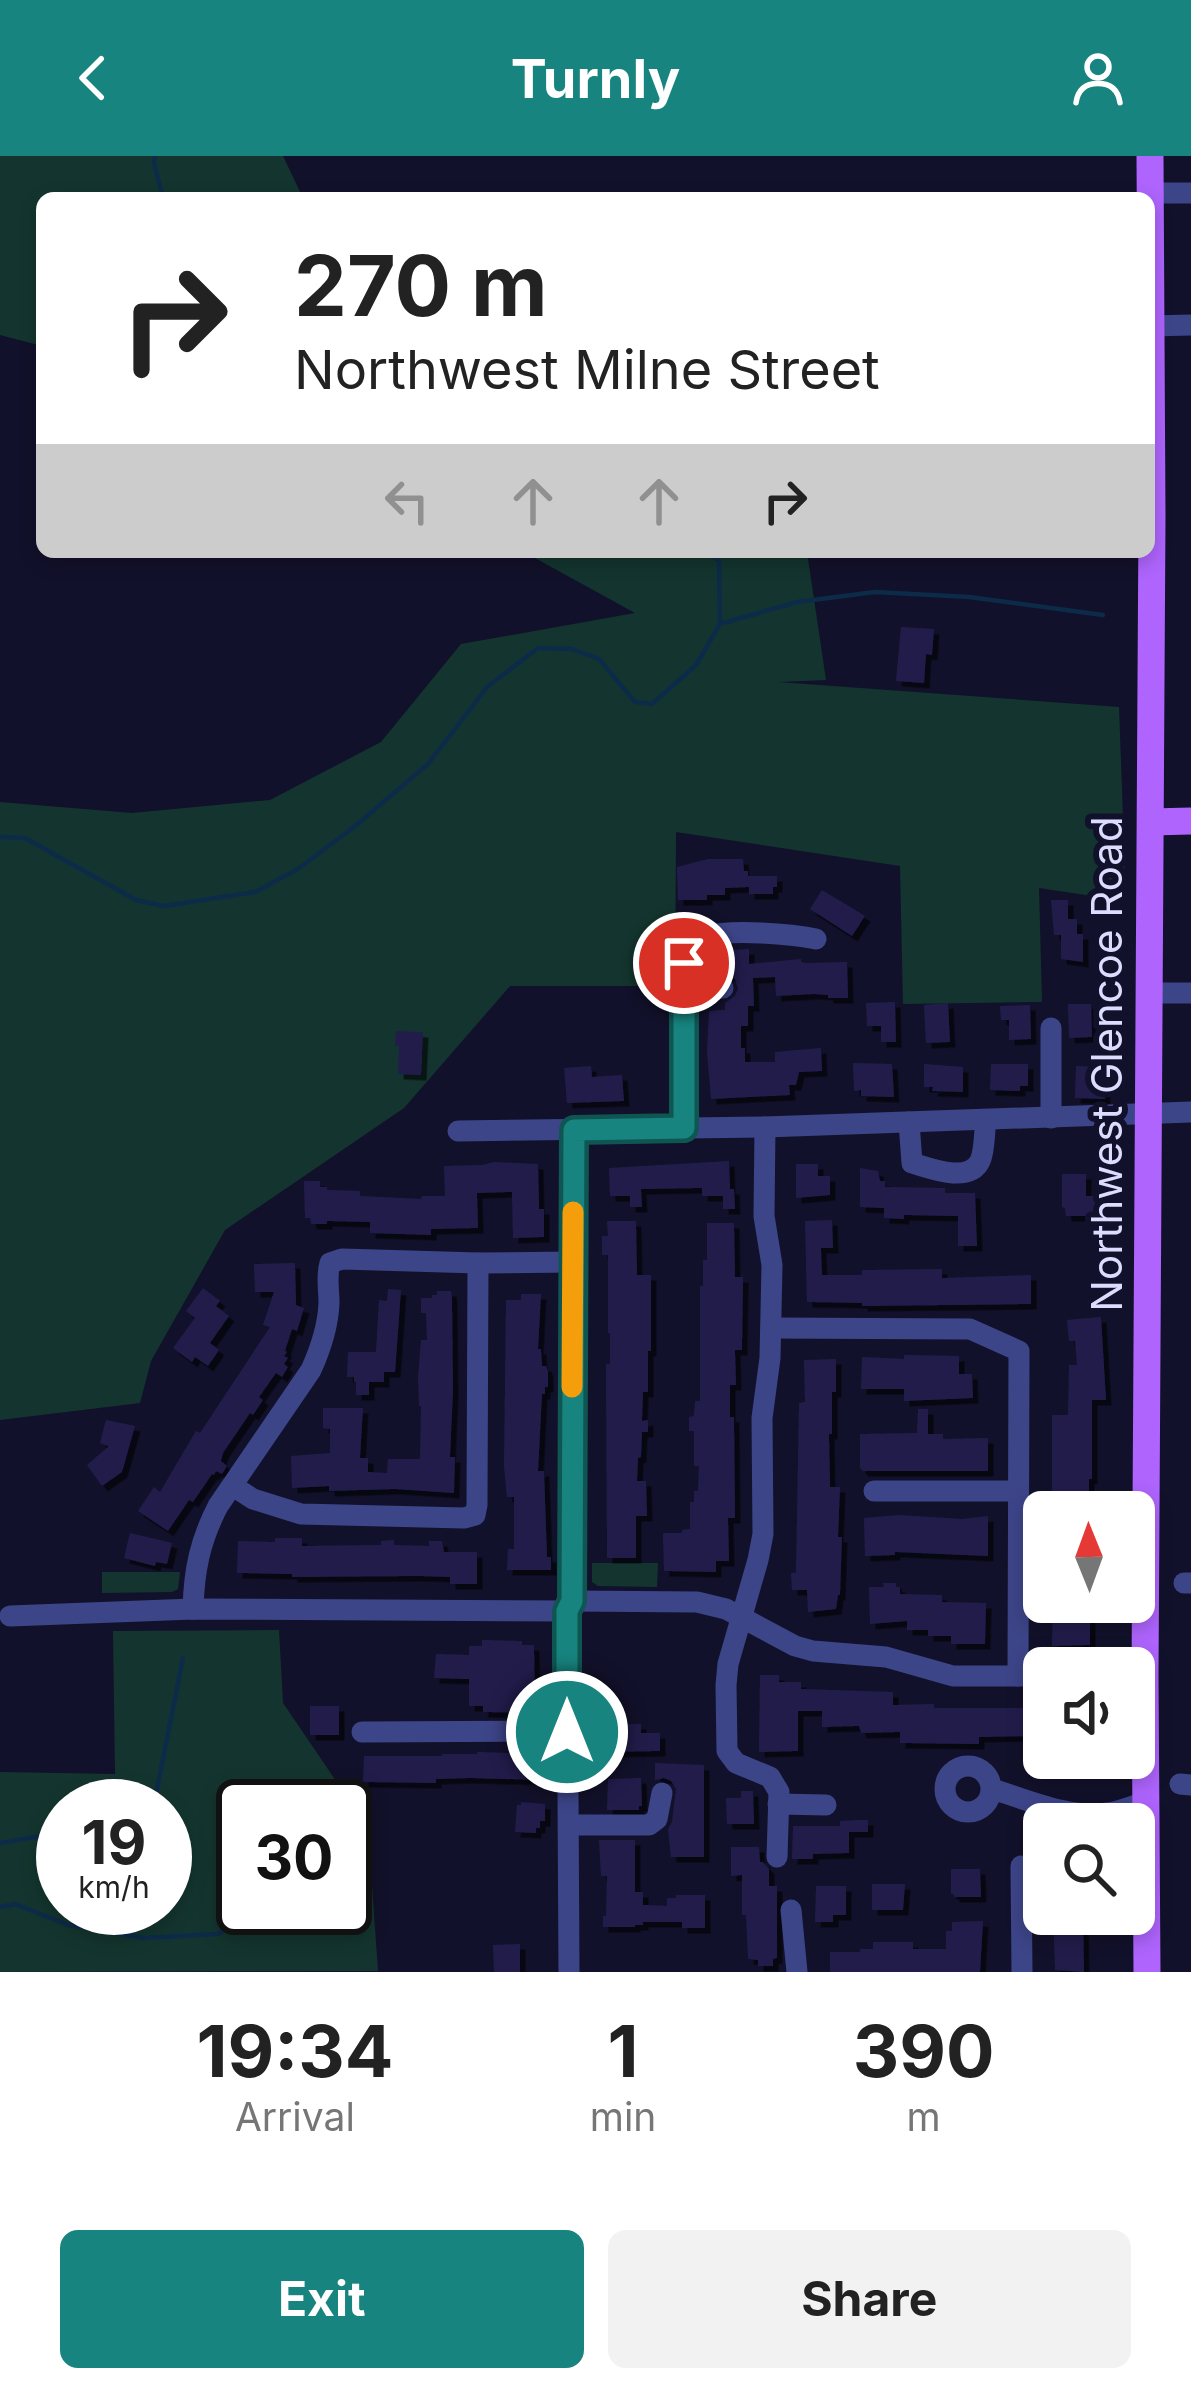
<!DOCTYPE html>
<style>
:root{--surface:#fff;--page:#f2f2f2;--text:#222;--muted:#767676;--accent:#17847f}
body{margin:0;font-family:Inter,sans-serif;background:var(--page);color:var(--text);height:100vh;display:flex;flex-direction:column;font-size:45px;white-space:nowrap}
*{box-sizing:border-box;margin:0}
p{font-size:39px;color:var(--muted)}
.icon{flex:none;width:66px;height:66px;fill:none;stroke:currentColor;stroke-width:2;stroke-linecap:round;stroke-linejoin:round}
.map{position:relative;height:1816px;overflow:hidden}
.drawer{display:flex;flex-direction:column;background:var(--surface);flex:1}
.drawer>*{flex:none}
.guide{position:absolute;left:36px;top:36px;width:1119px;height:366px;border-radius:18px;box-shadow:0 6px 18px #0003;background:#fff;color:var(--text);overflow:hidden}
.needle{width:78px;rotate:359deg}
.fabs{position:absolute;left:1023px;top:1335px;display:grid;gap:24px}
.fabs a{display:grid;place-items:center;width:132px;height:132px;border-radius:18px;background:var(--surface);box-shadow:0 6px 18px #0003;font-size:60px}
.speed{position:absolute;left:36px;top:1623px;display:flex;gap:24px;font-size:60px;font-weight:700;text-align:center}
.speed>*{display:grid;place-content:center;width:156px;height:156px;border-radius:50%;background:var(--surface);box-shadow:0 6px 18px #0003;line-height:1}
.speed small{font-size:30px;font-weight:400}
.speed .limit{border:6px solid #111;border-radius:18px;background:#fff;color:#111}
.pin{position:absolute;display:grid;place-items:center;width:102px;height:102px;color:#fff;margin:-51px;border:6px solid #fff;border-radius:50%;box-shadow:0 3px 12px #0007}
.me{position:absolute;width:132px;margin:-66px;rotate:0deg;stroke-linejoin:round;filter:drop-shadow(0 0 9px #0008)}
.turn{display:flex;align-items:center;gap:42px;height:252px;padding:0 60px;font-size:54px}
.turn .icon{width:156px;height:156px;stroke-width:2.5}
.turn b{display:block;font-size:84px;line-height:102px}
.lanes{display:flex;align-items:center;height:114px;padding:0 60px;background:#0003;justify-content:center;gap:60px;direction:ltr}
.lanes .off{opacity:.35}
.eta{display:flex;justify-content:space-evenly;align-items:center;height:204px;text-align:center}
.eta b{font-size:72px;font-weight:700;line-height:84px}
.action{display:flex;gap:24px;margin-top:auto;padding:24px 60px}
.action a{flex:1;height:138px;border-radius:18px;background:var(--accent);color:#fff;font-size:48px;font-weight:700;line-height:138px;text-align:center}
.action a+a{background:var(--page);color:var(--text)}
header{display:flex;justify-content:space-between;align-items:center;height:156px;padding:0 60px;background:var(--accent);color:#fff;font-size:54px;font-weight:700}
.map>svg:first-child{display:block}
.green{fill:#14352f;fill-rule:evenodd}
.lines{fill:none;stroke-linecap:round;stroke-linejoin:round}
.stream{stroke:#0c2b49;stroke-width:4.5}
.building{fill:#201e4b;filter:url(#shadow)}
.minor{stroke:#3d4589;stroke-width:21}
.major{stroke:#ae64fd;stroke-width:27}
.route-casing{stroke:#0f5653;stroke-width:30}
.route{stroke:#17847f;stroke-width:21}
.slow{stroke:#f59e0b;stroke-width:21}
.labels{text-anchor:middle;stroke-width:12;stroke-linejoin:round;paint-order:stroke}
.street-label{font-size:42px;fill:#dbdcfe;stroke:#12112b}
</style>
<header><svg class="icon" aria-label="back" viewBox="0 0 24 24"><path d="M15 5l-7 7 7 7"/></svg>Turnly<svg class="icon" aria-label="person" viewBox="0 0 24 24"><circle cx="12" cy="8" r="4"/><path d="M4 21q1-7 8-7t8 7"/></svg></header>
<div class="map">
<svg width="1191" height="1816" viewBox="0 0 1191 1816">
<defs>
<filter id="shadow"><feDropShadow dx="5.5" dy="5.5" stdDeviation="0" flood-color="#0009"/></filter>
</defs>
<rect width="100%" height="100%" fill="#12112b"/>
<!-- green -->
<g class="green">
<polygon points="0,0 283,0 303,42 42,42 42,190 0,179"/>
<polygon points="524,396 807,396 826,524 778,526 1119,551 1126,745 1039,732 1042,846 903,848 900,710 676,676 675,830 510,830 404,952 225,1074 151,1205 140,1247 0,1264 0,646 132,657 270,644 381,586 461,488 635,457"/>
<polygon points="592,1407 658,1407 657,1431 598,1430 592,1426"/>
<polygon points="102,1416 180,1416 178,1433 172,1436 102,1437"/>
<path d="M 279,1474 L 283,1547 L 368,1672 L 378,1815 L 0,1816 L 0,1616 L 115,1618 L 113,1475 ZM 165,1650 L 165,1752 L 63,1752 L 63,1650 ZM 345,1650 L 345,1752 L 243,1752 L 243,1650 Z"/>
</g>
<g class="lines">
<!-- stream -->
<g class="stream">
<polyline points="155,0 154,7 163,42"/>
<polyline points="720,468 797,446 875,436 969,441 1103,459"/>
<polyline points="0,681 25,682 136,744 164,750 255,736 298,713 354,671 428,608 487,531 538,492 572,493 599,503 635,546 652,548 696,509 720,468 719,405 708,396"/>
<polyline points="148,1650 154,1648 183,1502"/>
<polyline points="345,1661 347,1658"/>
<polyline points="0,1687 63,1676"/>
<polyline points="0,1751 15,1748 68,1769 144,1782 218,1778 261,1752"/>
</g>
</g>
<!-- building -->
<g class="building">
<polygon points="901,471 934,473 932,499 926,498 924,527 896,525"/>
<polygon points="708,703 743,703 744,715 748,715 748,720 777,720 777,731 773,731 773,738 749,738 749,731 725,732 725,739 707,739 707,744 678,744 677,711"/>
<polygon points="822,734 865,760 852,780 810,753"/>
<polygon points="1051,744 1068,744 1068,763 1077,763 1077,778 1083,778 1083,806 1061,803 1061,779 1054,779"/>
<polygon points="749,793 749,808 801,803 801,806 807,807 847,806 848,842 828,842 828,839 814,838 776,840 775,821 753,822 754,850 748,850 748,870 741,870 741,892 745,892 745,906 775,906 775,896 821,892 822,915 799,916 796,929 789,929 790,939 711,943 707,896 709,855 725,854 725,847 735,840 738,833 735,823 726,818 726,809 710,809 710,795"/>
<polygon points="895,846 896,886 881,886 881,870 867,870 866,847"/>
<polygon points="948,847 950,886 926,887 924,849"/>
<polygon points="1068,848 1091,848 1092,881 1069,882"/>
<polygon points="1030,849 1031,883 1009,884 1009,864 1001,864 1000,850"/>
<polygon points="396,875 423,876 421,919 398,918 399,890 395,890"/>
<polygon points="853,907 892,908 894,941 861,940 861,934 854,935"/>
<polygon points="924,908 963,911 963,936 932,935 933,931 924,931"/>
<polygon points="991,908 1028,908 1028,930 1020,930 1020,935 990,934"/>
<polygon points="591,910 592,921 622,919 624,945 567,947 564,912"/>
<polygon points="1076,910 1105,911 1105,943 1075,942"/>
<polygon points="729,1005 730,1033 734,1033 735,1053 723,1053 723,1040 702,1040 702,1032 641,1033 642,1051 630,1051 630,1040 610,1040 609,1012"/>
<polygon points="494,1006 538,1008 539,1053 544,1053 544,1081 513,1082 512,1036 477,1037 478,1072 431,1073 431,1079 370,1077 370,1066 327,1065 327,1068 311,1068 310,1062 305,1062 304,1025 320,1025 320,1031 327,1031 327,1034 360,1035 360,1040 421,1043 422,1040 445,1040 444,1010 482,1009"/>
<polygon points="796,1008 818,1008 818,1020 830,1020 830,1039 796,1042"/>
<polygon points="860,1012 878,1015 880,1025 885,1025 885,1031 945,1032 945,1037 975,1037 977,1090 958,1090 958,1060 904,1059 904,1063 884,1062 884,1052 860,1051"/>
<polygon points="1062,1018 1086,1018 1086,1040 1100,1040 1100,1060 1066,1060 1065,1052 1062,1051"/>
<polygon points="832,1064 833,1092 821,1092 822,1119 862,1119 862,1114 942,1113 942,1122 1031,1119 1031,1148 862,1150 862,1147 807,1146 805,1065"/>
<polygon points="607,1065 636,1065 637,1119 651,1119 651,1195 648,1195 648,1236 643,1236 642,1265 648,1264 648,1276 642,1276 641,1301 638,1302 637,1325 646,1325 647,1360 636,1360 636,1402 607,1402 606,1208 610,1208 610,1177 608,1177 608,1099 602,1099 602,1080 608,1080"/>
<polygon points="707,1067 734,1067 735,1121 743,1121 742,1194 735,1194 736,1229 730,1229 730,1261 734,1261 735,1362 728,1362 729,1405 716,1405 716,1416 664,1415 663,1377 682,1377 682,1374 690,1373 690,1346 694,1346 694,1335 698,1335 699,1310 694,1310 694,1275 689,1275 689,1261 694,1260 695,1245 700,1245 700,1130 703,1130 703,1104 707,1104"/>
<polygon points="295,1107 296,1149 304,1152 297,1175 292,1173 285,1195 287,1196 284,1200 288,1202 284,1208 288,1211 282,1221 276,1217 259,1241 263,1244 253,1259 250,1257 223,1297 221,1305 227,1310 222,1318 216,1315 214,1319 212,1318 193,1346 189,1344 168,1375 138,1355 154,1331 160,1336 196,1275 200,1277 270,1171 263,1169 274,1136 255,1136 254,1108"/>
<polygon points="203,1132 220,1145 216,1150 229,1160 210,1187 219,1194 208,1210 195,1201 192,1206 173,1192 195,1162 186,1155"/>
<polygon points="388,1133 401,1134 395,1216 384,1216 384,1226 369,1226 369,1239 356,1239 356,1226 354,1226 354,1221 347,1221 348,1196 376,1196 379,1144 387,1145"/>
<polygon points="437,1135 451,1135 452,1142 453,1234 450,1301 455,1301 454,1337 395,1333 329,1335 329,1330 292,1332 291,1300 330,1297 330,1273 323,1272 323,1252 363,1252 360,1302 368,1302 368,1316 387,1317 388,1303 420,1303 421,1250 419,1250 418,1221 421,1184 427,1184 426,1157 421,1157 421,1142 432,1142 432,1139 437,1139"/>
<polygon points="521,1138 541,1138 538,1193 541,1193 542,1210 546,1210 548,1216 548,1231 545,1231 545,1238 542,1238 538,1315 544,1315 547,1401 551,1401 551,1414 507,1414 508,1393 514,1393 514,1341 507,1341 504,1310 506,1144 521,1144"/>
<polygon points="1101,1161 1106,1244 1092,1244 1092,1323 1089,1323 1089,1356 1052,1356 1052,1259 1068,1259 1069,1209 1077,1209 1075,1185 1069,1185 1067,1164"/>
<polygon points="904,1199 959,1200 959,1218 972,1218 973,1242 904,1245 904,1233 861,1233 862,1201 904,1203"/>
<polygon points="836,1203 836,1236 832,1236 832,1278 829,1278 830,1331 840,1331 838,1381 842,1381 840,1439 838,1439 836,1453 808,1456 807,1434 792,1434 791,1417 796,1417 799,1247 805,1246 804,1204"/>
<polygon points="918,1253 928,1253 928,1278 943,1278 943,1283 988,1282 988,1315 863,1315 860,1312 860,1278 917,1277"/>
<polygon points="106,1264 135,1270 122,1316 102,1330 87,1309 109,1290 100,1287"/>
<polygon points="899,1359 962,1363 988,1360 988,1400 895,1396 895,1399 865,1400 864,1362"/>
<polygon points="130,1377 172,1387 167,1408 156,1406 155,1410 124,1402"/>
<polygon points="275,1382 302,1382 302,1390 381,1389 381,1385 394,1384 394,1389 429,1390 429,1385 442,1385 444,1396 477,1396 477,1428 450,1428 450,1421 419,1420 292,1421 292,1418 237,1417 238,1385 275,1386"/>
<polygon points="883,1427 896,1427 896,1431 900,1431 900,1438 942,1439 942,1446 986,1447 985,1488 951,1488 951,1480 928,1480 928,1474 907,1474 907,1465 870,1468 869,1431 884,1431"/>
<polygon points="1053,1446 1090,1446 1090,1489 1052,1490"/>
<polygon points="482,1484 522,1485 522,1489 534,1489 535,1552 530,1552 529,1557 483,1556 483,1550 469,1550 469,1523 434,1522 436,1498 469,1499 469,1490 482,1490"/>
<polygon points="760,1519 779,1519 779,1526 801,1526 801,1533 893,1536 893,1549 934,1548 934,1552 1044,1552 1044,1586 1032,1586 1032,1580 979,1581 979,1588 900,1587 900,1576 861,1577 859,1570 822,1571 822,1555 798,1555 798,1595 759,1596"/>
<rect x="310" y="1550" width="29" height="29"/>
<polygon points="628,1568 641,1568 641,1577 660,1577 660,1595 603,1596 603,1578 628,1578"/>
<polygon points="477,1596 540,1598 540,1624 471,1622 436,1623 436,1627 363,1626 364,1600 442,1600 442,1598 477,1598"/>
<polygon points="655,1607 704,1609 704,1701 671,1701 668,1673 672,1666 676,1633 671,1625 664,1622 655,1624"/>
<polygon points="641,1622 642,1650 639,1650 639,1654 607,1654 608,1623"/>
<polygon points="741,1635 753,1635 754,1668 727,1668 726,1642 741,1642"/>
<polygon points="521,1646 545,1648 545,1665 540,1665 540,1672 536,1672 536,1677 515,1676 517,1649 521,1649"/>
<polygon points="860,1664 868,1664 868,1676 849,1676 849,1697 813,1698 813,1703 792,1703 793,1670 840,1670 840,1665"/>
<polygon points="599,1684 635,1684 635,1736 643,1736 643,1749 667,1750 667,1742 676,1742 676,1739 705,1739 705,1772 682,1772 682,1766 643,1766 643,1769 635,1769 635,1771 603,1771 603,1760 606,1760 607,1720 601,1720"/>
<polygon points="731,1691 759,1691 760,1706 763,1706 769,1713 769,1730 777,1730 777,1802 773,1803 773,1810 758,1810 758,1804 748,1803 746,1759 742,1759 742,1719 731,1720"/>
<polygon points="951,1713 980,1713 981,1741 954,1741 954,1738 951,1738"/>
<polygon points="872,1728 905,1728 903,1754 872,1754"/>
<polygon points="816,1730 846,1730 846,1759 833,1759 833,1766 815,1766"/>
<polygon points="1053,1758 1083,1758 1084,1816 1055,1814"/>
<polygon points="983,1765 980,1816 830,1816 830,1796 860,1796 860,1793 873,1793 873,1786 913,1786 913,1793 946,1793 946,1775 952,1775 952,1766"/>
<polygon points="520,1788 520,1816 494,1816 493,1789"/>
</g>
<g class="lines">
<!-- minor -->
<g class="minor">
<polyline points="1150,37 1191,37"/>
<polyline points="1151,170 1191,169"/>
<polyline points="684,833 723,832"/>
<polyline points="1149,837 1191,837"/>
<polyline points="1051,962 1051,872"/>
<path d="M 909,966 L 912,1007 C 929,1012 969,1028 980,1005 C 985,995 984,976 986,964"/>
<polyline points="765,971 764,1060 772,1109 770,1202 762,1262 763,1378 758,1404 728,1508 726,1529 727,1595 736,1607 770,1621 779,1636 777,1701"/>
<path d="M 684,972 L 685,798 C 691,789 697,783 707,780 C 732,773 791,778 816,783"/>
<polyline points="458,975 765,971 1191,956"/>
<polyline points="771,1172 970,1173 1019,1195 1018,1520"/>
<polyline points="233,1330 253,1343 301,1358 464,1362 475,1359 477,1349 478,1107"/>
<polyline points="874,1335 1018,1335"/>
<polyline points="1184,1427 1191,1427"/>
<polyline points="572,1445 697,1446 726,1453 795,1490 813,1495 886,1501 953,1520 1044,1520"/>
<path d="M 193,1453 C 194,1414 200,1385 218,1350 L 311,1214 C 321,1192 328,1171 329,1147 C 329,1133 326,1120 330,1107 L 342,1103 L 478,1107 L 573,1106"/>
<polyline points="10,1460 193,1453 567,1455"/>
<polyline points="362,1576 567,1575"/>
<circle cx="968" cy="1633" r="23"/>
<polyline points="1180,1628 1191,1629"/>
<path d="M 992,1633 C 1029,1644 1069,1663 1108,1657 C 1121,1655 1134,1649 1146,1646"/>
<polyline points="778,1648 826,1649"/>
<polyline points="569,1669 649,1669 657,1663 662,1637"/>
<polyline points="1021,1710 1022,1816"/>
<polyline points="791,1754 797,1816"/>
<polyline points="569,1816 567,1455 572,1445 574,974"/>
</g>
<!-- major -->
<g class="major">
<polyline points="1151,666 1191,665"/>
<polyline points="1147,1816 1145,1521 1152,361 1150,0"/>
</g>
</g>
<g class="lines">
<!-- route casing -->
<g class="route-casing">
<polyline id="route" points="567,1576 567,1455 572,1445 574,974 684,972 684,807"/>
</g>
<!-- route -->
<use href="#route" class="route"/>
<!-- slow -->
<polyline class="slow" points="572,1231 573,1056"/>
</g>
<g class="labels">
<!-- street labels -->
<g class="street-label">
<text transform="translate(1107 908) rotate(-90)" y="15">Northwest Glencoe Road</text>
</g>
</g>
</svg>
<div class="fabs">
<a><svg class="needle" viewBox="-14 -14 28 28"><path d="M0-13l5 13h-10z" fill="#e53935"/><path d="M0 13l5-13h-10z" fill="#767676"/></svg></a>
<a><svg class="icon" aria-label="sound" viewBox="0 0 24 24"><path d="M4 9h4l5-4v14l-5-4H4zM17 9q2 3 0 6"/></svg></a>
<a><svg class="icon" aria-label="search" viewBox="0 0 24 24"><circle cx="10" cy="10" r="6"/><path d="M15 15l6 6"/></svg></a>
</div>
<div class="speed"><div>19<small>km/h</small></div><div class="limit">30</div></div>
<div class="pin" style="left:684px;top:807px;background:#d93025"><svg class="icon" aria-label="arrive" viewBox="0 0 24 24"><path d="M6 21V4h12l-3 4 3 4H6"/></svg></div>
<svg class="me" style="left:567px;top:1576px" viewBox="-20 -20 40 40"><circle r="17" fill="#17847f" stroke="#fff" stroke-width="3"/><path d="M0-11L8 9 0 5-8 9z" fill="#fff"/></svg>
<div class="guide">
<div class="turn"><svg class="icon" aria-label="right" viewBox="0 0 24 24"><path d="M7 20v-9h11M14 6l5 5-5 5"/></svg><div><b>270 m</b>Northwest Milne Street</div></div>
<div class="lanes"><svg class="icon off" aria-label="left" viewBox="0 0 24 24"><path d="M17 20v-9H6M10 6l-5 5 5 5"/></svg><svg class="icon off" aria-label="ahead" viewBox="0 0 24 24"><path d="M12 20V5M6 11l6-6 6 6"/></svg><svg class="icon off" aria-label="ahead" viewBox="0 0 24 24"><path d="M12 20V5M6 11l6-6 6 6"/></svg><svg class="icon" aria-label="right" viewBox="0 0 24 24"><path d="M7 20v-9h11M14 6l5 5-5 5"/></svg></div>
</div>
</div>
<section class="drawer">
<div class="eta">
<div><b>19:34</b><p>Arrival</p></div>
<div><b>1</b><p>min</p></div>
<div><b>390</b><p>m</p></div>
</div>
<div class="action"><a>Exit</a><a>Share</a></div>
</section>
